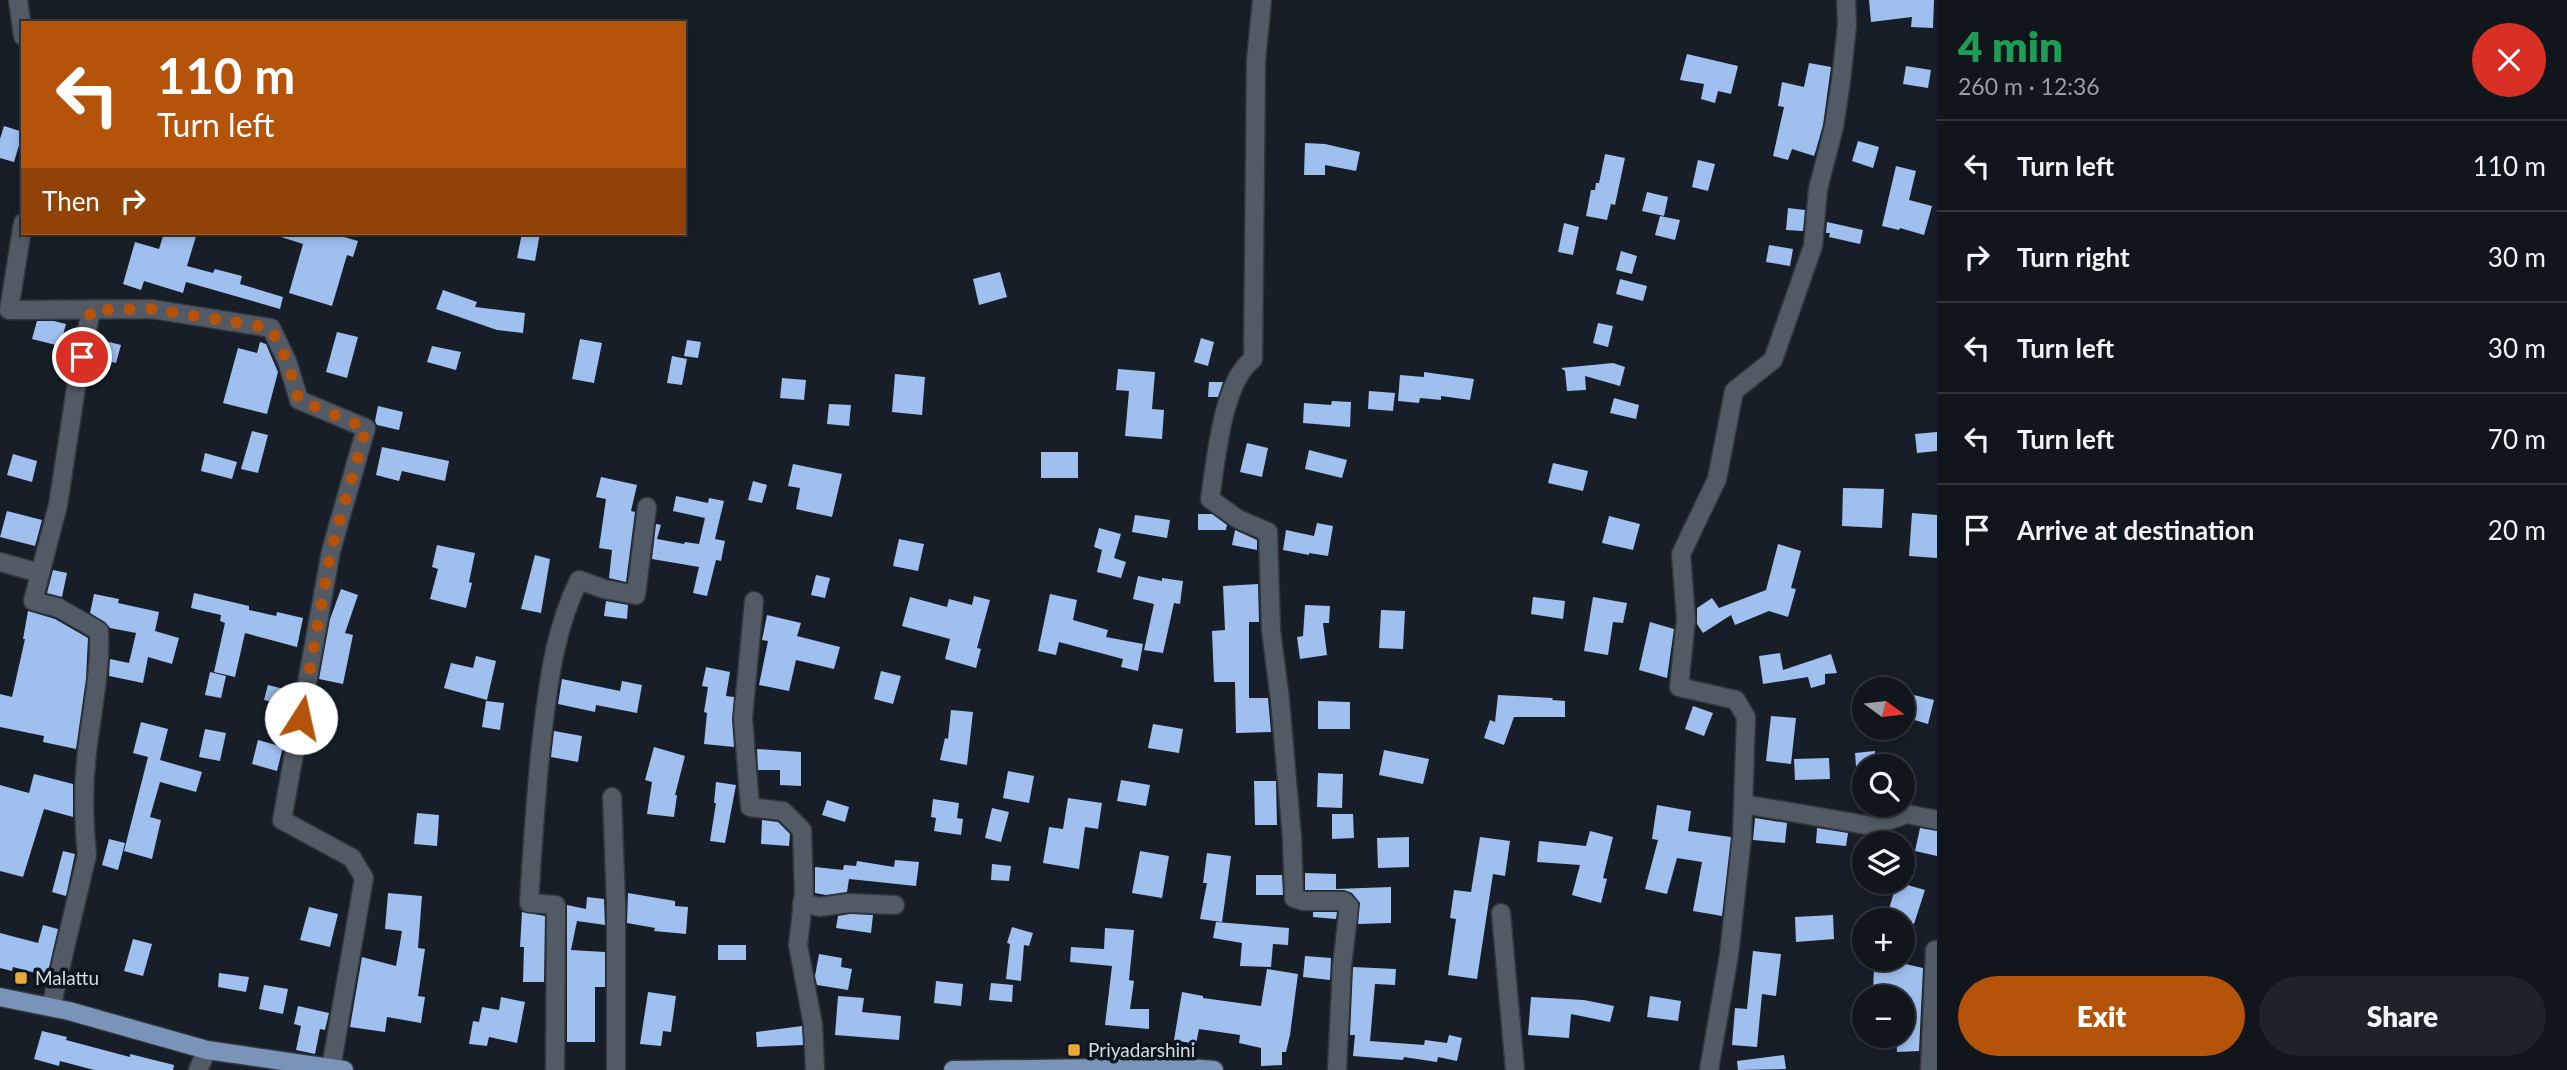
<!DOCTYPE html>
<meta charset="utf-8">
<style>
:root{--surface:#11161d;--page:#1e232a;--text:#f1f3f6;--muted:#9c9fa4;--line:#30353b;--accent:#b45309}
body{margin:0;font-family:Lato,sans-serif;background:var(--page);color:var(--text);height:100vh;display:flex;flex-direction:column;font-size:26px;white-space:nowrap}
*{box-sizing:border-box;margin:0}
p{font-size:23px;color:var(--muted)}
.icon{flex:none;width:38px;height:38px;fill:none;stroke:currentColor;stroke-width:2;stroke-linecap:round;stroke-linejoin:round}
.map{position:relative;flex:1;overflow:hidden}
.sheet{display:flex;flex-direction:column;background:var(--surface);width:630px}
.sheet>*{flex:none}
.banner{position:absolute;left:21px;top:21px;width:665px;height:214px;border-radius:0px;box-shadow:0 4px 10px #0003,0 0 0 2px var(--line);background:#b45309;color:#fff;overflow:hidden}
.needle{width:46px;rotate:105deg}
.tools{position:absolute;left:1852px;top:677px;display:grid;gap:14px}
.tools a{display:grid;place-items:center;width:63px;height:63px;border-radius:50%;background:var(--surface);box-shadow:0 4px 10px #0003,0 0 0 2px var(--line);font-size:35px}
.pin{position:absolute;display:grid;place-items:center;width:60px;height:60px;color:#fff;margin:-30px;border:4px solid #fff;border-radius:50%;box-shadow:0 2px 7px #0007}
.me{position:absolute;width:77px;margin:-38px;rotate:10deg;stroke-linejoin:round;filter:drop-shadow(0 0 5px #0008)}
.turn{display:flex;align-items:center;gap:24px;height:147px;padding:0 21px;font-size:32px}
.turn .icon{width:91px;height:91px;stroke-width:2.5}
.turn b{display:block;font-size:49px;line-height:60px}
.then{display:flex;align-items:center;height:66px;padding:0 21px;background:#0003;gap:14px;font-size:26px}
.round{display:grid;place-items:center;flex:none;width:74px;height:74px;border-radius:37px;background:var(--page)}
.head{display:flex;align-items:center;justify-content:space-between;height:119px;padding:0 21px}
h1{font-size:42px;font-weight:800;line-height:52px;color:#1e9e55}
.cta{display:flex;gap:14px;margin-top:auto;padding:14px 21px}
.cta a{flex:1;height:80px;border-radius:42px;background:var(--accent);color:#fff;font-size:28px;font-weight:800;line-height:80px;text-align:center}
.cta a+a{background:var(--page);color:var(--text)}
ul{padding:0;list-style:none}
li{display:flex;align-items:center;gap:21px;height:91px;padding:0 21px;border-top:2px solid var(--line)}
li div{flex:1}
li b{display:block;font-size:26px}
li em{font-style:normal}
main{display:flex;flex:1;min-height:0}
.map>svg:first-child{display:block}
.building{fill:#9fbfef}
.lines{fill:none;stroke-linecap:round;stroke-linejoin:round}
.minor-casing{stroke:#32373e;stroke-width:21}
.major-casing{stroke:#32373e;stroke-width:21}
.minor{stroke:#525a65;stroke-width:18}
.major{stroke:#7a93b8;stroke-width:18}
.route{stroke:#b45309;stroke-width:12;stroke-dasharray:0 21.6}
.poi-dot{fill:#e9ab38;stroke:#0e141e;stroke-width:2.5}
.labels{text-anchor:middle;stroke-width:7;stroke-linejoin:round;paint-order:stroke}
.poi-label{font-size:19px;fill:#d7dce2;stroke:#0e141e;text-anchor:start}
</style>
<main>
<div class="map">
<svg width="1937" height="1070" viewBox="0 0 1937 1070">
<rect width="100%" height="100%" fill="#171e27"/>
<!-- building -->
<g class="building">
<polygon points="1869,0 1934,0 1933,28 1911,27 1912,17 1871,22"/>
<polygon points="1687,54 1738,66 1731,94 1718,91 1715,103 1701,99 1704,84 1680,80"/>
<polygon points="1809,63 1831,67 1823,125 1816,150 1814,156 1792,149 1788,160 1773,156 1784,107 1778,106 1782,82 1804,87"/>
<polygon points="1906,66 1931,70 1928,88 1903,84"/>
<polygon points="4,126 23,132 14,162 0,158 0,139"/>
<polygon points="1858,141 1879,147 1873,168 1852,161"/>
<polygon points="1305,143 1325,144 1360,152 1356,171 1325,165 1325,175 1304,175"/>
<polygon points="1605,154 1625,158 1615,205 1611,204 1607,220 1586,216 1591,190 1595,190 1596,183 1599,183"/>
<polygon points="1698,160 1715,164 1708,191 1692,187"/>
<polygon points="1896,166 1916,171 1909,200 1932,206 1924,235 1900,228 1899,230 1882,226"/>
<polygon points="1647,192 1668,197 1664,216 1642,211"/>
<polygon points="1788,208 1805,210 1803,231 1786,230"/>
<polygon points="1660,216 1680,220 1675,240 1655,235"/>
<polygon points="1827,222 1863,230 1860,244 1829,237 1830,233 1826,233"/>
<polygon points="1564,223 1579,227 1573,255 1558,252"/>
<polygon points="164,233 197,233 187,266 213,273 215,269 242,276 240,284 283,297 280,309 186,282 183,293 144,281 141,290 123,284 135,242 159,249"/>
<polygon points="279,233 330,233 358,241 353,257 347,255 332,306 289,293 303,244 278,236"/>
<polygon points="522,233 540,233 535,261 517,258"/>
<polygon points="1769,245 1793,249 1790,266 1766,262"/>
<polygon points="1621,251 1637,256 1632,274 1616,270"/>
<polygon points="1000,272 1007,297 979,305 973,279"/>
<polygon points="1620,279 1647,286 1643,301 1616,294"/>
<polygon points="443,290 477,302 475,307 525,313 523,333 497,330 436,309"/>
<polygon points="37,321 54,321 66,324 60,346 32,339"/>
<polygon points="1598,323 1613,326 1608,347 1593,343"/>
<polygon points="337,332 358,337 347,378 326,372"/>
<polygon points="1201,338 1214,342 1208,366 1194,362"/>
<polygon points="97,339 121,345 116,363 93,357"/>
<polygon points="580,339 602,343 594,383 572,379"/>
<polygon points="687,340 701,342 698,358 684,356"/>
<polygon points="260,342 266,344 278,372 267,414 223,403 238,348 257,353"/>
<polygon points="432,346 461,352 456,370 427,362"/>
<polygon points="672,356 687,359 682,385 667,383"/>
<polygon points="1613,363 1625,367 1620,386 1585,376 1586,390 1567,391 1565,371 1561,368"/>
<polygon points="1118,369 1155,372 1152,409 1164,410 1162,439 1125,436 1129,391 1116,390"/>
<polygon points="1424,372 1474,379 1470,400 1441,396 1441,400 1420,398 1419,403 1398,401 1400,375 1424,377"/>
<polygon points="895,374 925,377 922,415 892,412"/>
<polygon points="782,378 806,380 804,400 780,398"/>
<polygon points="1209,382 1223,382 1218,397 1208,397"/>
<polygon points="1369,391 1395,393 1393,411 1368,409"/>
<polygon points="1614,398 1639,405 1636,419 1610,413"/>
<polygon points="1332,401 1351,402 1350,427 1303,423 1304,403 1331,405"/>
<polygon points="829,404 851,405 849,426 827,424"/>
<polygon points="378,406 403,412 399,430 377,425 375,421"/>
<polygon points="252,431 268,435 258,473 241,469"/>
<polygon points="1937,432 1937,451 1917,453 1915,434"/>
<polygon points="1247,443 1268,448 1262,477 1240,472"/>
<polygon points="382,447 449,461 445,481 402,471 399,481 376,475"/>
<polygon points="1309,450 1347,460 1342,478 1305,469"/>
<rect x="1041" y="452" width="37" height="26"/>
<polygon points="205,453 237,462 232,479 201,471"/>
<polygon points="13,454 37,461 32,482 7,475"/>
<polygon points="1553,463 1588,471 1583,491 1548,483"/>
<polygon points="793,464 842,474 832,517 796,509 800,488 788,486"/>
<polygon points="601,477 637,485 631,511 635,512 626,582 609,578 612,550 599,548 606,499 596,497"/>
<polygon points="753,481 767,485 762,503 748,500"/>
<polygon points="1843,488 1884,489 1882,528 1842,526"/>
<polygon points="676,496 708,503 709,498 724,501 715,539 725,541 721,561 716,560 707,596 693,593 699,567 652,559 656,524 661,525 657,539 684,544 685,542 699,544 705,518 673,511"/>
<polygon points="7,511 42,520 35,546 0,537"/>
<polygon points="1912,513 1937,515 1937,558 1909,556"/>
<polygon points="1198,514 1212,514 1227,525 1226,530 1198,530"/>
<polygon points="1135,515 1170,520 1167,538 1132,532"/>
<polygon points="1609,516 1640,524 1633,550 1602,543"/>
<polygon points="1317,523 1333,526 1328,556 1309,553 1309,555 1283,550 1286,530 1314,536"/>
<polygon points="1099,528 1121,534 1114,558 1126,562 1121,578 1097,572 1102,550 1094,547"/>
<polygon points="1235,530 1257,540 1257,550 1232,545"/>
<polygon points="899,539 924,544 918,571 893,566"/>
<polygon points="1778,544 1801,551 1791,588 1796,589 1788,617 1769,611 1735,625 1731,615 1703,633 1697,624 1697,608 1712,598 1719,608 1766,590"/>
<polygon points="437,545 475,553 469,582 472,583 466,608 430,599 438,569 432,567"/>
<polygon points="535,555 550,559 541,613 521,609"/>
<polygon points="53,570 67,573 62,597 47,593"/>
<polygon points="816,575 830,578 825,598 811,595"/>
<polygon points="1138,576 1162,581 1162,578 1183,581 1180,604 1174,603 1163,653 1144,650 1154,604 1133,599"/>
<polygon points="1258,584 1259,622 1249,622 1249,698 1268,698 1271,732 1236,733 1235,682 1214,682 1212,631 1225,630 1223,586"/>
<polygon points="341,589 358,595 345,633 353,635 343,684 319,679 330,619"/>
<polygon points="194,593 249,606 249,610 276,616 277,612 303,618 297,647 245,633 235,677 214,672 225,623 220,621 221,615 191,608"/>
<polygon points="94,594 119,599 118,603 159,612 155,631 179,638 172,664 148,657 143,683 109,676 110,659 129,663 136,633 110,628 105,622 90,613"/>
<polygon points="1050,594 1077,600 1073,620 1108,630 1106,637 1143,644 1138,671 1121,667 1123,659 1059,642 1056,655 1038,651"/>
<polygon points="974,596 990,600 977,648 981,649 976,668 945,659 950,639 902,626 910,597 947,607 949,599 972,605"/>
<polygon points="1533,597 1565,601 1563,619 1531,614"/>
<polygon points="1593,597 1627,603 1623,623 1613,622 1608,655 1584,651"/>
<polygon points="606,601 628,605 627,619 604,616"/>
<polygon points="1305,605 1330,606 1329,623 1323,623 1327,655 1300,659 1297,637 1303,636"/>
<polygon points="1381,610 1405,611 1403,649 1379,648"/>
<polygon points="28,611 55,619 88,638 86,679 76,749 43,742 44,736 0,727 0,694 12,697 25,639 23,639"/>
<polygon points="767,615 801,623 797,636 840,647 834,669 796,660 789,691 759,685 768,641 762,640"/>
<polygon points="1650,622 1674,629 1667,678 1639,670"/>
<polygon points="1780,653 1783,670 1831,654 1837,673 1825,674 1825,684 1811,688 1808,677 1763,684 1759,656"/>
<polygon points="476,656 496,661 487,700 444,688 451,663 473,668"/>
<polygon points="706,667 730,672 726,696 734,697 732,719 734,747 704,744 707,713 704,712 708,687 702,686"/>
<polygon points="881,671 901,676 893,704 874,699"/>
<polygon points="210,672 226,676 221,698 205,695"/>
<polygon points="562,679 620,691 622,681 642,685 637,713 596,705 595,712 558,704"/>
<polygon points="268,685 288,690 284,705 264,700"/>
<polygon points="1910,694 1934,700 1928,724 1904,717"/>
<polygon points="1498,695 1553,698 1552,700 1565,701 1565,717 1514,717 1504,745 1484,738 1490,720 1495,722"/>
<polygon points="486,701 504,703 500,730 482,727"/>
<polygon points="1318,701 1350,702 1350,729 1318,729"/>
<polygon points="1693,706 1713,713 1704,736 1685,729"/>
<polygon points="951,710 973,712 967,765 940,760 945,738 948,739"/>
<polygon points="1771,716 1796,718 1791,764 1766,761"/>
<polygon points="141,722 168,729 160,760 202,772 196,792 160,782 150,817 161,820 152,859 124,851 148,757 133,753"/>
<polygon points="1153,724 1183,729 1179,753 1148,748"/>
<polygon points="205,729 226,733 220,761 199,757"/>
<polygon points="554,731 582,736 578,762 551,757"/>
<polygon points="258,740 283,747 277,771 252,764"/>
<polygon points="654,747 685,756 675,795 677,795 674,817 647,814 652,782 645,780"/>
<polygon points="757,749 801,752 801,786 780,785 780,770 758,770"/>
<polygon points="1384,750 1429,759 1423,784 1379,775"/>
<polygon points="1875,751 1876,766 1856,766 1855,753"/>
<polygon points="1829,758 1830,779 1795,780 1794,759"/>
<polygon points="1008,771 1034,776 1029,803 1003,798"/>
<polygon points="1318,773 1343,774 1342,808 1317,807"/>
<polygon points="34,774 73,784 73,817 44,809 23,877 0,871 0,785 29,793"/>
<polygon points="1121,780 1150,785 1146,806 1117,801"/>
<polygon points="1254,781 1276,781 1277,825 1255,825"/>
<polygon points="716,782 736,785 725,843 710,841 716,803 714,803"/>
<polygon points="1068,798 1102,803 1098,829 1085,827 1079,869 1043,863 1049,827 1063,829"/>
<polygon points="933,799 959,803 957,818 963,819 961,835 934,831 936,818 931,817"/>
<polygon points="827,800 849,807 845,822 822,815"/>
<polygon points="1657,805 1691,811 1688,831 1731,837 1722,916 1693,911 1702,862 1677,858 1667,894 1645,889 1658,840 1652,839"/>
<polygon points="992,808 1009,812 1001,842 985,838"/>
<polygon points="417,813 439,815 437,846 414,844"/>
<polygon points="1332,814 1353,814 1354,838 1332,839"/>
<polygon points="1755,818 1787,823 1785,843 1753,840"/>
<polygon points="762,820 778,822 790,834 789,846 761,844"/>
<polygon points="1817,828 1848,833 1846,846 1816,843"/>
<polygon points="1920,828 1937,831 1937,856 1915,851"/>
<polygon points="1590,831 1613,837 1603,878 1607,879 1601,903 1572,895 1580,865 1537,862 1539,841 1586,846"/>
<polygon points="1409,837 1409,867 1378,868 1377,838"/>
<polygon points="1480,837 1510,841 1505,876 1493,874 1477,979 1448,975 1456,919 1450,918 1454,890 1471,892"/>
<polygon points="109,839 125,843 118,870 102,865"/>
<polygon points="63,851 75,854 66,896 52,892"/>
<polygon points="1140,851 1169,856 1162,898 1132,893"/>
<polygon points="1207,853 1231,856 1222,922 1200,919 1207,883 1203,883"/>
<polygon points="895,860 919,862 916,886 849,879 847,892 826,895 815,893 815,867 843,870 844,865 856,866 857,861 894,867"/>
<polygon points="992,864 1011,866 1009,881 991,880"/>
<polygon points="1305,873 1336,874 1336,889 1391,887 1391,923 1358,924 1360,903 1352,893 1344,890 1305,890"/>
<polygon points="1256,875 1282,875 1283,895 1256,895"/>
<polygon points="1897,882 1925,890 1914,924 1887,916"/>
<polygon points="388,893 422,896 418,948 425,949 418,996 425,997 421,1023 387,1017 385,1032 350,1027 362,957 396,966 402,931 385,929"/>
<polygon points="628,893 675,901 675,906 688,907 686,934 654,931 655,928 627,923"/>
<polygon points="587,897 604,899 605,925 577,921 571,950 605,952 605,987 595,987 595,1042 567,1042 567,905 586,909"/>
<polygon points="309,907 338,914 330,947 300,940"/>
<polygon points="522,912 545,916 544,982 523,982 524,947 520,947"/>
<polygon points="1313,912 1337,912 1336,919 1313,917"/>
<polygon points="850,914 873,915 871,933 836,928 838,916"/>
<polygon points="1833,915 1834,939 1796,942 1795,917"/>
<polygon points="1216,922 1289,928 1288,945 1273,944 1271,967 1240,966 1242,943 1213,938"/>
<polygon points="43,925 58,929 47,976 13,967 12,971 0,968 0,933 38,943"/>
<polygon points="1012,927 1033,933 1029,946 1024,945 1021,981 1006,979 1010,944 1007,943"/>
<polygon points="1105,928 1134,930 1129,980 1134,981 1130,1009 1149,1009 1149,1029 1105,1025 1112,966 1070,962 1071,947 1104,949"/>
<polygon points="133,939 152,944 143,976 124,971"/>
<rect x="718" y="945" width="28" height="15"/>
<polygon points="1753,951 1781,954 1776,996 1762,994 1757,1047 1732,1045 1735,1008 1747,1009"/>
<polygon points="819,954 842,958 841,967 852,969 848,990 817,985 815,976"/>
<polygon points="1305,956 1331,958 1330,980 1303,977"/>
<polygon points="1901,963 1923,968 1919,1051 1897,1052 1896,1036 1902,1036 1902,993 1873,992 1874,968 1899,969"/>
<polygon points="1353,967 1396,969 1395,985 1375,984 1370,1041 1424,1045 1425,1040 1447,1043 1449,1035 1462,1038 1457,1061 1438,1057 1437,1062 1404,1057 1403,1060 1353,1056 1355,1035 1350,1035"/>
<polygon points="1267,969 1298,974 1290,1035 1286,1052 1282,1052 1282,1065 1261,1066 1261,1048 1239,1043 1240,1035 1199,1029 1196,1044 1174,1040 1182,992 1203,996 1203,998 1261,1006"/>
<polygon points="219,973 249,977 246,992 218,987"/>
<polygon points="936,981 963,984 961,1006 934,1003"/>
<polygon points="991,983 1013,985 1012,1002 989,1000"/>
<polygon points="264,985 288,989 283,1014 259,1009"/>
<polygon points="648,992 676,996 671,1032 663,1031 661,1046 640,1044"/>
<polygon points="838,996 864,998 862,1012 901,1016 899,1040 835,1035"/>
<polygon points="1650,996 1681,1001 1678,1021 1647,1017"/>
<polygon points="501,997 525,1002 517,1043 489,1037 487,1046 469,1044 473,1021 479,1022 482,1007 499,1010"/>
<polygon points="1531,997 1584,1000 1614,1006 1610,1022 1571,1014 1569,1038 1528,1035"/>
<polygon points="298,1006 329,1013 325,1030 320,1029 315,1054 296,1050 301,1026 294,1024"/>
<polygon points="802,1026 803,1045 757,1047 756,1032"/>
<polygon points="42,1031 67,1037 66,1040 130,1057 130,1054 174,1065 173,1070 94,1070 60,1061 59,1066 34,1059"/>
<polygon points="1784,1055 1786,1069 1738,1070 1737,1061"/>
</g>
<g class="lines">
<!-- minor casing -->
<g class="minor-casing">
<g id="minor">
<polyline points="18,0 23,36"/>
<path d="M 1262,0 L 1256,61 L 1253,359 C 1222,382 1216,461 1210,499 L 1238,519 L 1268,532 L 1271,630 L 1280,700 L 1292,838 L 1294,898 L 1303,901 L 1344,901 L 1349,906 L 1342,966 L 1337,1070"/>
<polyline points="23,223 9,310 152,309 271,328 287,361 299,400 366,428 331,551 282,820 352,858 364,878 331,1068"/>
<polyline points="0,562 40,573"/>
<polyline points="754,601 743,718 750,807 783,811 802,830 804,893 798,945 813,1025 815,1070"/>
<polyline points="612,797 616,904 616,1070"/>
<polyline points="1743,804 1872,826 1907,814 1937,820"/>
<polyline points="802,903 820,907 849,903 895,905"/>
<polyline points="1501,913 1515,1070"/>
<path d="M 51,1007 L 87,855 C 84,825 83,792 86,762 C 90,719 101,675 99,631 L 59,608 L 33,601 L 58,505 L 77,381 L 91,310"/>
<polyline points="198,1070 207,1050"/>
<path d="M 555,1070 L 556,905 L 529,903 C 533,842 536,781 544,720 C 550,671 557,625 579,580 L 604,589 L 636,595 L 647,507"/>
<polyline points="1709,1070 1729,955 1742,837 1746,717 1736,700 1679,687 1686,619 1681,554 1717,479 1734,391 1773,360 1813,246 1818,189 1834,127 1841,81 1847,25 1846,0"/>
<polyline points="1930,1070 1935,950 1937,950"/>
</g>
</g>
<!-- major casing -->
<g class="major-casing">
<g id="major">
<polyline points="0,997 69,1011 207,1050 344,1070"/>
<polyline points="953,1070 1176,1067 1214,1070"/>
</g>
</g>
<!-- minor -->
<use href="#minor" class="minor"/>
<!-- major -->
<use href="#major" class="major"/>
</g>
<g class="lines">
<!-- route -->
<polyline class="route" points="82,357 91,310 152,309 271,328 287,361 299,400 366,428 331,551 301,718"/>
</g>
<!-- markers -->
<g class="poi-dot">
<rect x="14" y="971" width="14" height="14" rx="3.5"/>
<rect x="1067" y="1043" width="14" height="14" rx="3.5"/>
</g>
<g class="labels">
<!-- poi labels -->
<g class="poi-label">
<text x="35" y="985">Malattu</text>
<text x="1088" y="1057">Priyadarshini</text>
</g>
</g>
</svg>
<div class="tools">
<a><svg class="needle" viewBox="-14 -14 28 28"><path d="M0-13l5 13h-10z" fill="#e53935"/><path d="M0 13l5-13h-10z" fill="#9c9fa4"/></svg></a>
<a><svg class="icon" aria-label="search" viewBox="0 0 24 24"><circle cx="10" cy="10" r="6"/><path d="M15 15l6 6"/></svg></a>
<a><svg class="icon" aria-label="layers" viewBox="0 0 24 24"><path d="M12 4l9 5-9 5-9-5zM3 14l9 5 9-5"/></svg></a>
<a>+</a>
<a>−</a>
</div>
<div class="pin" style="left:82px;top:357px;background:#d93025"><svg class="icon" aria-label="arrive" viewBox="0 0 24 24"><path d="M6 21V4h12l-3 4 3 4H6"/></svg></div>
<svg class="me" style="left:301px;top:718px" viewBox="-20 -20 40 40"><circle r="19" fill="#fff"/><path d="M0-13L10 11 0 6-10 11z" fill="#b45309"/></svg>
<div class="banner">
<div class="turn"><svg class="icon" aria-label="left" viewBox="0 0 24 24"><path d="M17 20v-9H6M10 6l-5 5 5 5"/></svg><div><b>110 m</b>Turn left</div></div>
<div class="then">Then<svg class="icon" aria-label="right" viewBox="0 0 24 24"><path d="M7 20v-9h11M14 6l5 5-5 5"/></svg></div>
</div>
</div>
<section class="sheet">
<div class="head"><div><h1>4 min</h1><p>260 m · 12:36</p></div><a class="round" style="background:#d93025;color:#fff"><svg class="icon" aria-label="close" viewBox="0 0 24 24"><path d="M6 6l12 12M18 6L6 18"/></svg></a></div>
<ul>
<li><svg class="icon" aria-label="left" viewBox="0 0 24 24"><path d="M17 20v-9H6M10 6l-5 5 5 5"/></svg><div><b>Turn left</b></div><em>110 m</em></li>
<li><svg class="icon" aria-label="right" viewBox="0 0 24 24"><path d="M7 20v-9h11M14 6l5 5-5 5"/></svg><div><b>Turn right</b></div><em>30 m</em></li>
<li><svg class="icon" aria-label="left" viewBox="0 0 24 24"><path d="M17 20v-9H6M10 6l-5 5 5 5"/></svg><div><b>Turn left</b></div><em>30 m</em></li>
<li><svg class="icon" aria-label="left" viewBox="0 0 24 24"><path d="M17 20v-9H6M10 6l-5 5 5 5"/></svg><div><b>Turn left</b></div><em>70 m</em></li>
<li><svg class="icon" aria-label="arrive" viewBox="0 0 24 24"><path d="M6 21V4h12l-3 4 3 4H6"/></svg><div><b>Arrive at destination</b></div><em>20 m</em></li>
</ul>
<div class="cta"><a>Exit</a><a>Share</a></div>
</section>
</main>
